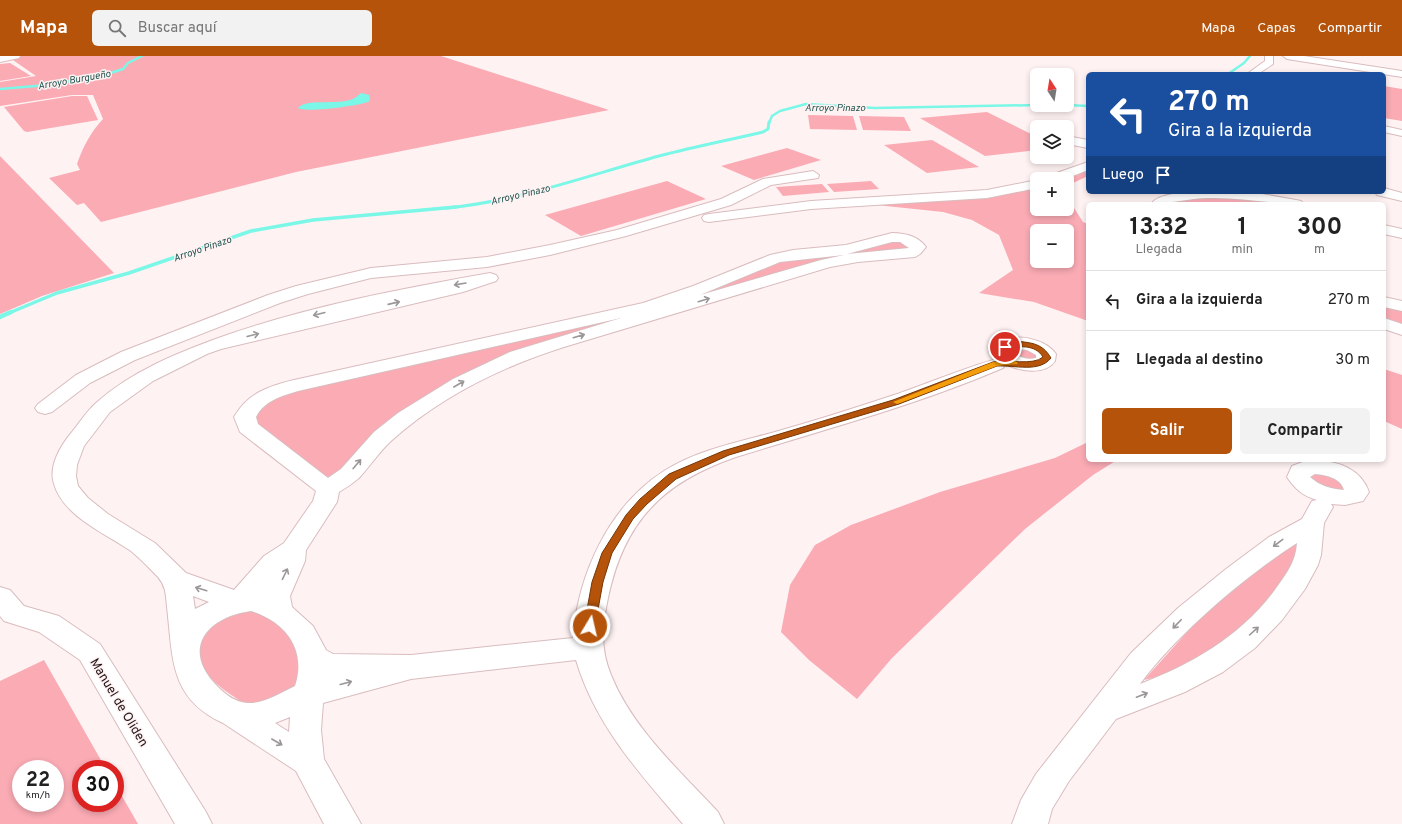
<!DOCTYPE html>
<html lang="es">
<meta charset="utf-8">
<style>
:root{--surface:#fff;--page:#f2f2f2;--text:#222;--muted:#767676;--line:#e0e0e0;--accent:#b45309}
body{margin:0;font-family:Overpass,sans-serif;background:var(--page);color:var(--text);height:100vh;display:flex;flex-direction:column;font-size:15px;white-space:nowrap}
*{box-sizing:border-box;margin:0}
p{font-size:13px;color:var(--muted)}
.icon{flex:none;width:22px;height:22px;fill:none;stroke:currentColor;stroke-width:2;stroke-linecap:round;stroke-linejoin:round}
.map{position:relative;flex:1;overflow:hidden}
.sheet{position:absolute;left:1086px;top:146px;width:300px;height:260px;display:flex;flex-direction:column;background:var(--surface);border-radius:6px;box-shadow:0 2px 6px #0003}
.sheet>*{flex:none}
.hud{position:absolute;left:1086px;top:16px;width:300px;height:122px;border-radius:6px;box-shadow:0 2px 6px #0003;background:#1a4fa0;color:#fff;overflow:hidden}
.needle{width:26px;rotate:348deg}
.buttons{position:absolute;left:1030px;top:12px;display:grid;gap:8px}
.buttons a{display:grid;place-items:center;width:44px;height:44px;border-radius:6px;background:var(--surface);box-shadow:0 2px 6px #0003;font-size:20px}
.speed{position:absolute;left:12px;top:704px;display:flex;gap:8px;font-size:20px;font-weight:700;text-align:center}
.speed>*{display:grid;place-content:center;width:52px;height:52px;border-radius:50%;background:var(--surface);box-shadow:0 2px 6px #0003;line-height:1}
.speed small{font-size:10px;font-weight:400}
.speed .limit{border:6px solid #d22;background:#fff;color:#111}
.pin{position:absolute;display:grid;place-items:center;width:34px;height:34px;color:#fff;margin:-17px;border:2px solid #fff;border-radius:50%;box-shadow:0 1px 4px #0007}
.me{position:absolute;width:44px;margin:-22px;rotate:9deg;stroke-linejoin:round;filter:drop-shadow(0 0 3px #0008)}
.turn{display:flex;align-items:center;gap:14px;height:84px;padding:0 16px;font-size:18px}
.turn .icon{width:52px;height:52px;stroke-width:2.5}
.turn b{display:block;font-size:28px;line-height:34px}
.then{display:flex;align-items:center;height:38px;padding:0 16px;background:#0003;gap:8px;font-size:15px}
.eta{display:flex;justify-content:space-evenly;align-items:center;height:68px;text-align:center}
.eta b{font-size:24px;font-weight:700;line-height:28px}
.cta{display:flex;gap:8px;margin-top:auto;padding:8px 16px}
.cta a{flex:1;height:46px;border-radius:6px;background:var(--accent);color:#fff;font-size:16px;font-weight:700;line-height:46px;text-align:center}
.cta a+a{background:var(--page);color:var(--text)}
ul{padding:0;list-style:none}
li{display:flex;align-items:center;gap:12px;height:60px;padding:0 16px;border-top:1px solid var(--line)}
li div{flex:1}
li b{display:block;font-size:15px}
li em{font-style:normal}
header{display:flex;align-items:center;gap:24px;box-sizing:border-box;height:56px;padding:0 20px;background:var(--accent);color:#fff}
header strong{font-size:19px}
nav{display:flex;gap:22px;margin-inline-start:auto;font-size:14px}
.search{width:280px;height:36px;background:var(--page);display:flex;align-items:center;gap:10px;box-sizing:border-box;padding:0 14px;border-radius:6px;color:var(--muted);font-size:15px}
.map>svg:first-child{display:block}
.green{fill:#faabb4;fill-rule:evenodd}
.water{fill:#7bf7e7}
.lines{fill:none;stroke-linecap:round;stroke-linejoin:round}
.stream-far3{stroke:#7bf7e7;stroke-width:2.5}
.stream-far2{stroke:#7bf7e7;stroke-width:3}
.stream-far1{stroke:#7bf7e7;stroke-width:3.5}
.stream{stroke:#7bf7e7;stroke-width:4.5}
.minor-casing{stroke:#d9bcbe;stroke-width:2}
.minor{fill:#fff;fill-rule:evenodd}
.oneway{stroke:#9b9697}
.route{fill:#b45309;stroke:#753606}
.slow{fill:#f59e0b}
.labels{text-anchor:middle;stroke-width:3;stroke-linejoin:round;paint-order:stroke}
.far-water-label{font-size:10px;font-style:italic;fill:#1d534d;stroke:#fff2f3}
.near-street-label{font-size:13px;fill:#201617;stroke:#fff2f3}
</style>
<header>
<strong>Mapa</strong>
<div class="search"><svg class="icon" aria-label="search" viewBox="0 0 24 24"><circle cx="10" cy="10" r="6"/><path d="M15 15l6 6"/></svg>Buscar aquí</div>
<nav><a>Mapa</a><a>Capas</a><a>Compartir</a></nav>
</header>
<div class="map">
<svg width="1402" height="768" viewBox="0 0 1402 768">
<rect width="100%" height="100%" fill="#fff2f3"/>
<!-- green -->
<g class="green">
<path d="M 21,0 L 441,0 L 609,54 L 296,116 L 101,166 L 84,147 L 77,149 L 49,122 L 80,114 L 77,108 C 83,91 90,77 103,63 L 93,39 L 72,39 L 0,50 L 0,26 L 36,20 L 10,2 Z"/>
<polygon points="10,7 31,20 0,25 0,8"/>
<polygon points="1384,30 1402,33 1402,65 1384,62"/>
<polygon points="72,40 87,40 98,64 27,76 24,75 4,51"/>
<polygon points="987,56 1037,81 1037,94 985,100 920,62"/>
<polygon points="808,59 853,60 857,74 810,73"/>
<polygon points="859,60 904,61 911,75 863,74"/>
<polygon points="932,84 979,111 927,117 884,89"/>
<polygon points="787,92 821,104 754,124 721,110"/>
<polygon points="0,100 114,217 42,240 0,258"/>
<path d="M 1088,114 L 1088,120 L 1073,127 L 1067,141 L 1083,166 L 1088,168 L 1088,265 L 1034,246 L 979,237 L 1013,214 L 999,179 L 972,164 L 943,156 L 867,148 L 1037,131 L 1037,153 L 1067,153 L 1067,123 L 1063,123 ZM 1037,175 L 1067,175 L 1067,205 L 1037,205 Z"/>
<polygon points="667,125 706,143 581,180 545,159"/>
<polygon points="871,125 879,133 834,136 827,128"/>
<polygon points="822,128 829,136 783,140 776,131"/>
<polygon points="1212,140 1291,148 1166,148 1190,142"/>
<polygon points="898,183 911,192 854,199 682,248 685,241 782,203"/>
<polygon points="1384,248 1402,252 1402,270 1384,263"/>
<path d="M 643,255 L 494,305 L 339,418 L 330,421 L 323,420 C 312,411 301,400 289,392 C 274,381 263,377 253,361 L 270,342 L 294,334 Z"/>
<polygon points="1027,290 1040,302 1018,304 1009,293"/>
<polygon points="1384,313 1402,319 1402,373 1384,365"/>
<polygon points="1088,386 1088,404 1117,404 1093,419 1025,473 892,602 857,643 809,604 781,576 790,529 815,489 851,469 940,436 1055,402"/>
<polygon points="1325,415 1350,433 1331,438 1305,418"/>
<polygon points="1302,482 1307,487 1259,560 1209,599 1170,618 1144,624 1197,565 1272,502"/>
<path d="M 256,551 L 291,577 L 307,619 L 283,643 L 247,649 C 226,636 195,618 199,589 C 200,582 206,573 209,566 Z"/>
<path d="M 44,604 L 106,713 L 81,713 L 81,747 L 115,747 L 115,728 L 138,768 L 0,768 L 0,625 ZM 21,713 L 55,713 L 55,747 L 21,747 Z"/>
</g>
<!-- water -->
<path class="water" d="M 361,37 L 369,39 L 370,45 C 361,50 303,57 298,52 C 307,41 343,51 356,41 C 358,40 359,38 361,37 Z"/>
<g class="lines">
<!-- stream-far3 -->
<g class="stream-far3">
<polyline points="1228,18 1244,7 1250,0"/>
<polyline points="0,33 47,29 101,20 123,13 128,7 142,0"/>
<polyline points="1067,49 1088,50"/>
<polyline points="769,67 772,60 780,55 806,48 875,52 1037,49"/>
</g>
<!-- stream-far2 -->
<path class="stream-far2" d="M 447,152 C 520,145 589,119 659,100 C 694,91 729,84 763,76 L 768,73 L 769,66"/>
<!-- stream-far1 -->
<polyline class="stream-far1" points="9,257 57,237 129,217 251,175 313,164 456,151"/>
<!-- stream -->
<polyline class="stream" points="0,261 11,256"/>
<!-- minor casing -->
<g class="minor-casing">
<g id="minor">
<polygon points="0,0 20,0 19,2 0,6"/>
<polygon points="1265,0 1273,0 1273,8 1258,18 1247,18 1265,5"/>
<polygon points="1283,0 1304,0 1402,15 1402,21 1287,3"/>
<polygon points="1384,70 1402,74 1402,80 1384,76"/>
<polygon points="1067,80 1088,84 1088,92 1067,88"/>
<polygon points="1088,106 1088,114 1065,123 1046,123 1048,120"/>
<polygon points="813,115 819,119 818,122 771,129 731,149 626,180 550,199 487,211 371,222 308,238 280,247 135,304 90,327 52,356 45,358 38,356 35,352 38,348 76,319 121,296 268,239 296,230 371,212 487,201 550,189 617,174 721,143 763,123"/>
<polygon points="1037,124 1037,132 987,142 811,153 709,166 704,165 702,162 704,159 709,158 811,145 987,134"/>
<polygon points="1384,132 1402,137 1402,145 1377,139 1375,136 1384,136"/>
<path d="M 1185,136 L 1251,136 L 1296,144 L 1301,145 L 1303,148 C 1271,148 1240,141 1208,142 C 1189,142 1171,148 1151,148 C 1157,139 1175,138 1185,136 Z"/>
<polygon points="1384,169 1402,173 1402,182 1384,178"/>
<path d="M 892,177 C 905,177 918,180 926,191 L 920,198 L 915,201 L 858,206 L 830,211 L 564,291 C 501,311 440,341 391,385 C 379,396 370,410 359,422 C 353,427 346,432 339,436 L 337,446 L 306,494 L 305,505 L 290,540 L 292,551 L 313,570 L 326,594 L 333,598 L 411,599 L 573,582 C 578,518 609,450 664,415 C 697,394 738,386 775,376 C 814,365 852,353 891,340 C 905,336 993,301 999,303 L 995,295 C 1005,273 1044,281 1056,298 L 1055,305 C 1045,320 1019,315 1005,308 L 1003,312 C 917,349 826,373 736,401 C 663,426 624,465 608,542 C 602,570 600,592 611,619 C 632,672 680,715 718,756 L 724,768 L 683,768 C 641,719 595,669 576,604 L 411,623 L 323,647 L 321,674 L 324,703 L 361,768 L 324,768 L 296,715 L 223,667 C 169,642 173,602 167,551 C 166,540 166,530 158,521 C 149,512 141,503 131,495 C 105,477 64,461 54,428 C 48,410 61,389 72,376 C 80,366 87,355 96,347 C 132,315 179,296 224,280 C 310,250 400,233 490,217 L 496,219 L 498,222 L 496,225 L 463,236 L 221,293 L 207,298 L 153,325 L 110,356 L 84,390 L 77,409 L 76,420 L 78,430 L 88,442 L 108,458 L 155,487 L 186,517 L 234,534 L 264,500 L 284,487 L 313,445 L 316,435 L 240,376 L 234,361 C 248,337 269,330 294,324 L 643,247 L 693,230 L 770,199 L 793,194 L 846,189 ZM 892,186 L 900,186 L 909,192 L 847,198 ZM 844,199 L 821,204 L 700,239 L 780,206 ZM 621,262 L 510,296 L 453,323 L 398,357 L 374,376 L 341,413 L 328,422 L 258,368 L 256,361 C 264,345 281,340 298,335 ZM 1017,293 L 1027,294 L 1036,299 L 1036,302 C 1027,304 1020,302 1013,296 ZM 193,540 L 209,546 L 195,553 ZM 251,555 C 286,566 307,594 295,630 C 280,637 264,648 247,647 C 235,646 226,639 218,631 C 180,594 206,561 251,555 ZM 290,661 L 289,676 L 275,667 Z"/>
<polygon points="1384,241 1402,245 1402,255 1384,251"/>
<polygon points="1384,262 1402,268 1402,279 1384,273"/>
<path d="M 1308,404 C 1333,404 1360,410 1369,436 L 1363,445 L 1345,449 L 1331,448 L 1333,451 L 1324,467 L 1321,499 L 1318,509 L 1305,533 L 1282,564 L 1255,592 L 1223,616 L 1185,636 L 1116,663 L 1069,725 L 1052,753 L 1048,768 L 1012,768 L 1021,744 L 1036,718 L 1131,597 L 1178,552 L 1226,513 L 1269,481 L 1302,463 L 1312,445 L 1317,444 C 1303,440 1295,433 1287,421 L 1292,410 ZM 1315,418 C 1326,419 1341,422 1344,434 C 1331,433 1320,430 1310,421 ZM 1297,487 C 1296,505 1287,517 1277,531 C 1244,578 1193,608 1140,628 C 1177,578 1244,521 1297,487 Z"/>
<polygon points="0,531 10,534 24,550 59,560 100,588 206,756 212,768 175,768 80,604 39,576 4,565 0,560"/>
</g>
</g>
<!-- minor -->
<use href="#minor" class="minor"/>
</g>
<!-- one-way arrows -->
<defs><path id="oneway-shaft" d="M-6 0H5M1.5-3L5.5 0L1.5 3" fill="none" stroke-width="1.6" stroke-linecap="round" stroke-linejoin="round"/></defs>
<g class="oneway">
<use href="#oneway-shaft" transform="translate(460 228) rotate(170)"/>
<use href="#oneway-shaft" transform="translate(704 244) rotate(-17)"/>
<use href="#oneway-shaft" transform="translate(394 247) rotate(-13)"/>
<use href="#oneway-shaft" transform="translate(319 258) rotate(166)"/>
<use href="#oneway-shaft" transform="translate(253 279) rotate(-14)"/>
<use href="#oneway-shaft" transform="translate(579 280) rotate(-16)"/>
<use href="#oneway-shaft" transform="translate(459 328) rotate(-30)"/>
<use href="#oneway-shaft" transform="translate(357 408) rotate(-50)"/>
<use href="#oneway-shaft" transform="translate(1278 487) rotate(143)"/>
<use href="#oneway-shaft" transform="translate(285 518) rotate(-64)"/>
<use href="#oneway-shaft" transform="translate(201 533) rotate(-163)"/>
<use href="#oneway-shaft" transform="translate(1177 568) rotate(134)"/>
<use href="#oneway-shaft" transform="translate(1254 575) rotate(-42)"/>
<use href="#oneway-shaft" transform="translate(346 627) rotate(-15)"/>
<use href="#oneway-shaft" transform="translate(1142 639) rotate(-21)"/>
<use href="#oneway-shaft" transform="translate(277 686) rotate(30)"/>
</g>
<!-- route -->
<path class="route" d="M 1016,285 C 1032,287 1042,287 1051,302 C 1039,317 1015,309 997,310 L 899,348 L 729,399 L 676,423 L 647,448 L 633,463 L 612,497 L 603,526 L 595,570 L 594,573 L 585,573 L 584,570 L 592,526 L 602,497 L 626,459 L 640,443 L 669,418 L 723,395 L 893,344 L 993,306 C 1007,303 1033,310 1043,301 C 1035,288 1019,290 1005,293 L 1002,291 Z"/>
<!-- slow -->
<polygon class="slow" points="1014,304 1018,307 1017,308 997,310 900,347 897,348 893,346 993,306"/>
<g class="labels">
<!-- far-water labels -->
<g class="far-water-label">
<text transform="translate(74 23) rotate(-10)" y="4">Arroyo Burgueño</text>
<text x="835" y="55">Arroyo Pinazo</text>
<text transform="translate(520 138) rotate(-13)" y="4">Arroyo Pinazo</text>
<text transform="translate(202 192) rotate(-19)" y="4">Arroyo Pinazo</text>
</g>
<!-- near-street labels -->
<g class="near-street-label">
<text transform="translate(120 646) rotate(59)" y="5">Manuel de Oliden</text>
</g>
</g>
</svg>
<div class="buttons">
<a><svg class="needle" viewBox="-14 -14 28 28"><path d="M0-13l5 13h-10z" fill="#e53935"/><path d="M0 13l5-13h-10z" fill="#767676"/></svg></a>
<a><svg class="icon" aria-label="layers" viewBox="0 0 24 24"><path d="M12 4l9 5-9 5-9-5zM3 14l9 5 9-5"/></svg></a>
<a>+</a>
<a>−</a>
</div>
<div class="speed"><div>22<small>km/h</small></div><div class="limit">30</div></div>
<div class="pin" style="left:1005px;top:291px;background:#d93025"><svg class="icon" aria-label="arrive" viewBox="0 0 24 24"><path d="M6 21V4h12l-3 4 3 4H6"/></svg></div>
<svg class="me" style="left:590px;top:570px" viewBox="-20 -20 40 40"><circle r="17" fill="#b45309" stroke="#fff" stroke-width="3"/><path d="M0-11L8 9 0 5-8 9z" fill="#fff"/></svg>
<div class="hud">
<div class="turn"><svg class="icon" aria-label="left" viewBox="0 0 24 24"><path d="M17 20v-9H6M10 6l-5 5 5 5"/></svg><div><b>270 m</b>Gira a la izquierda</div></div>
<div class="then">Luego<svg class="icon" aria-label="arrive" viewBox="0 0 24 24"><path d="M6 21V4h12l-3 4 3 4H6"/></svg></div>
</div>
<section class="sheet">
<div class="eta">
<div><b>13:32</b><p>Llegada</p></div>
<div><b>1</b><p>min</p></div>
<div><b>300</b><p>m</p></div>
</div>
<ul>
<li><svg class="icon" aria-label="left" viewBox="0 0 24 24"><path d="M17 20v-9H6M10 6l-5 5 5 5"/></svg><div><b>Gira a la izquierda</b></div><em>270 m</em></li>
<li><svg class="icon" aria-label="arrive" viewBox="0 0 24 24"><path d="M6 21V4h12l-3 4 3 4H6"/></svg><div><b>Llegada al destino</b></div><em>30 m</em></li>
</ul>
<div class="cta"><a>Salir</a><a>Compartir</a></div>
</section>
</div>
